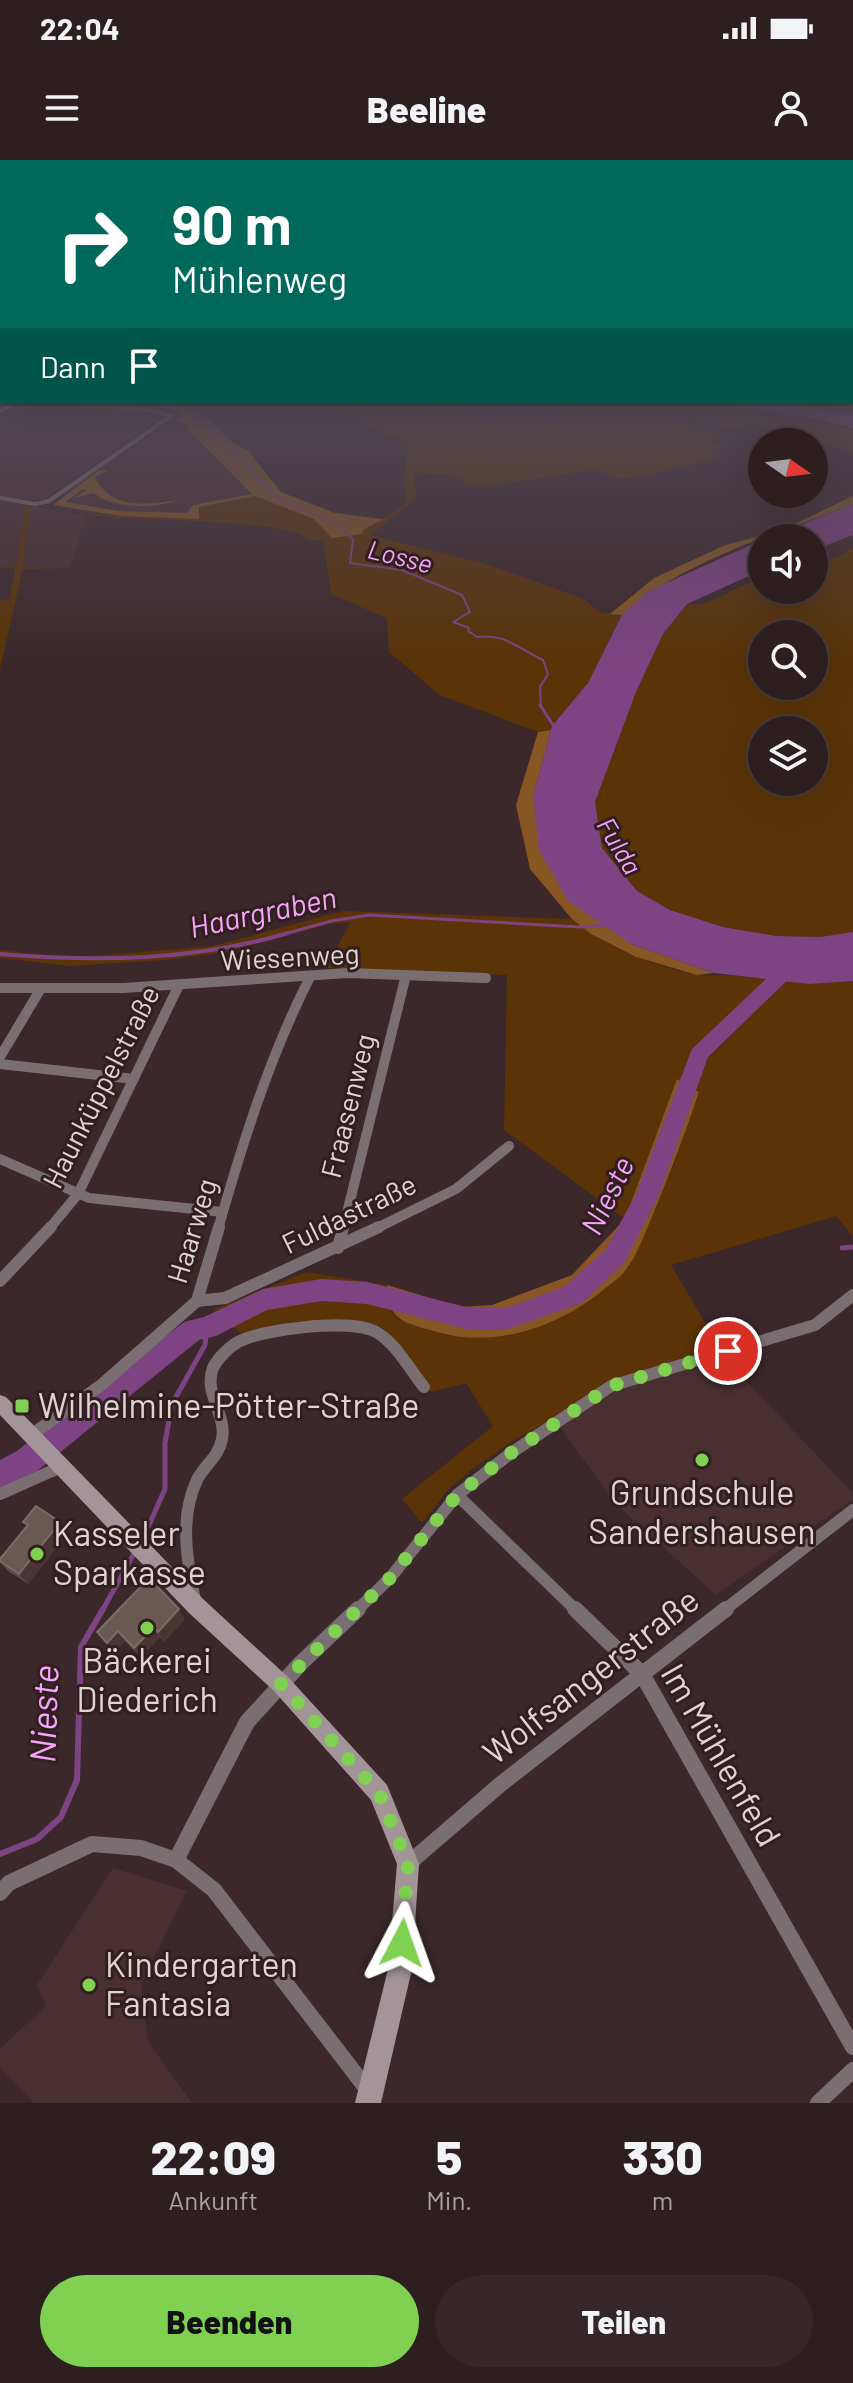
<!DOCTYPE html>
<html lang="de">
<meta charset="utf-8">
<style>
:root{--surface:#2d1e20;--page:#352729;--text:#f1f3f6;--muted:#a7a2a5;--line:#483c3e;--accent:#80d051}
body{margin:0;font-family:Barlow,sans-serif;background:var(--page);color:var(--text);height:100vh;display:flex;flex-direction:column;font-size:30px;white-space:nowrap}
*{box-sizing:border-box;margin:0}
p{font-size:26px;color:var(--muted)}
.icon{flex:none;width:44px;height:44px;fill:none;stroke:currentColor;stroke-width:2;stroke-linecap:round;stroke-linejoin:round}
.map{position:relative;height:1943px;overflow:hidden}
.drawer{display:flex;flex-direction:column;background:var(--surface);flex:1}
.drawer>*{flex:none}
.hud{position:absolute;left:0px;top:0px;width:854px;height:244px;box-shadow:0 8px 32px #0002,0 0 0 2px var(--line);background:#00695c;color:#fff;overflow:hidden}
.needle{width:52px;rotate:104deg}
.fabs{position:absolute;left:748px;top:268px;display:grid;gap:16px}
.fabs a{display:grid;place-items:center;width:80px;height:80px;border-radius:50%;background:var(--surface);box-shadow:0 8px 32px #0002,0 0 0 2px var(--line);font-size:40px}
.pin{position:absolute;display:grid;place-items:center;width:68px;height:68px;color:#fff;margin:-34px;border:4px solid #fff;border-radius:50%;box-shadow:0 2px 8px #0007}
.me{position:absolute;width:88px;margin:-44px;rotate:4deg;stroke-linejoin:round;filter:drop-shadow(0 0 6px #0008)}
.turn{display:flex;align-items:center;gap:28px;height:168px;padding:0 40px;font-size:36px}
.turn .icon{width:104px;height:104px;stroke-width:2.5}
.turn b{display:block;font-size:56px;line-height:68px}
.then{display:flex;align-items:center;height:76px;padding:0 40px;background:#0003;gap:16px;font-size:30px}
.eta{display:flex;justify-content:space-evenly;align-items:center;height:136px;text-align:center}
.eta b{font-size:48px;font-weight:800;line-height:56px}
.cta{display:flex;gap:16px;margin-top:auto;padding:16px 40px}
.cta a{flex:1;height:92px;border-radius:48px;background:var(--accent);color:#111;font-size:32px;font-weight:800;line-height:92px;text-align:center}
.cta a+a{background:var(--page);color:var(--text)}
.status{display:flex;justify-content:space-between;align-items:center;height:56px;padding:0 40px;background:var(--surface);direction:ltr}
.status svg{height:22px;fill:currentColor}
header{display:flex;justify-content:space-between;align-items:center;height:104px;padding:0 40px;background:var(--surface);font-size:36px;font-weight:800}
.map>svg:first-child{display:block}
.built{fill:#4a2f31}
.green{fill:#5a3307;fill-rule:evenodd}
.forest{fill:#885622}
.water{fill:#7e4382}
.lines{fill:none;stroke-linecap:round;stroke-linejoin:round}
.stream-far4{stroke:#7e4382;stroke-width:2}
.stream-far3{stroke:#7e4382;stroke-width:3}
.stream-far2{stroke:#7e4382;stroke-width:4}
.stream-far1{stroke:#7e4382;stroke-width:5}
.stream{stroke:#7e4382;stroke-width:6}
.river{fill:#7e4382;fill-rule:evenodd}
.street-far3{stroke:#796f73;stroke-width:4}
.street-far2{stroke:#796f73;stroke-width:10}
.street-far1{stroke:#796f73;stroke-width:12}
.street{stroke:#796f73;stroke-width:16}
.secondary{fill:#a3949a;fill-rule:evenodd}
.primary{fill:#c3b0b8;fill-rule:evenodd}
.wall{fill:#5c4944}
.shaded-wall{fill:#493633}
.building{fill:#6a5853;stroke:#7d6b67;stroke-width:2}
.route{stroke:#80d051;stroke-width:14;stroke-dasharray:0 25.2}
.poi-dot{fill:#80d051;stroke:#311f20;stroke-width:3}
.labels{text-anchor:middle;stroke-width:6;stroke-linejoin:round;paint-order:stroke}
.far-water-label{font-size:26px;font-style:italic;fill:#f6a3fa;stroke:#311f20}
.street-label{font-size:28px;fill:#e0d3d3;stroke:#311f20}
.water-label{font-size:30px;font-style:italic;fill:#f6a3fa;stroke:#311f20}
.near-poi-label{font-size:34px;fill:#e0d3d3;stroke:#311f20;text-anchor:start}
.near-street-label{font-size:34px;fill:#e0d3d3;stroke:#311f20}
.near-water-label{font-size:36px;font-style:italic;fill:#f6a3fa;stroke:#311f20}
</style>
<div class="status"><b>22:04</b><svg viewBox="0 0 49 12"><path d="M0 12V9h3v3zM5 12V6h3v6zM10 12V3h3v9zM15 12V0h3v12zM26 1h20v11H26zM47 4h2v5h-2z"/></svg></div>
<header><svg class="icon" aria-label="menu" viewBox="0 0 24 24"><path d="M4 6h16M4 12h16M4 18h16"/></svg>Beeline<svg class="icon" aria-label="person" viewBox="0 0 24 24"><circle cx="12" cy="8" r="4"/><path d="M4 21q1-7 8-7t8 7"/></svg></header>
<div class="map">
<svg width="853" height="1943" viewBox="0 0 853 1943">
<rect width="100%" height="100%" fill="#3c282a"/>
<!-- built -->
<g class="built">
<polygon points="29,242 155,252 165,256 46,338 31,341 0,336 0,254"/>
<polygon points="427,242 544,242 569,248 555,259 520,252 490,258"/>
<polygon points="174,260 187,265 189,271 255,336 199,359 91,353 53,345 71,328"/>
<polygon points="0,340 25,345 16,406 0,407"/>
<polygon points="32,346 86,355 70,408 23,407"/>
<polygon points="725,1199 853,1333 853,1339 716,1435 617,1345 559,1266 612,1232"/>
<polygon points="113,1708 187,1731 141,1824 148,1882 192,1943 34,1943 0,1908 0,1889 46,1846 37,1825"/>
</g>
<!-- green -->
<g class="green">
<path d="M 336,242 L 355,249 L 366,249 L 367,246 L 380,242 L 421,243 L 481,259 L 526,254 L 568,264 L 555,259 L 578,242 L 692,242 L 853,270 L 853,293 L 759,263 L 727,269 L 687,254 L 669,257 L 725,278 L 711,282 L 723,288 L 708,291 L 722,297 L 643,317 L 617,318 L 595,310 L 482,327 L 470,326 L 454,315 L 413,313 L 416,336 L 414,341 L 370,375 L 486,404 L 584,439 L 599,452 L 622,455 L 588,523 L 551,570 L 538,572 L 440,535 L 389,492 L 387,458 L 331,434 L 323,380 L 308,380 C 292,358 123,361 86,355 L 91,353 L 199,359 L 199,347 L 255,336 L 315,359 L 331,375 L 361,374 L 363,370 L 403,346 L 407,340 L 404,320 L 408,283 L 377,270 Z"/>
<polygon points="25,345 32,346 23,407 70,408 23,409 0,509 0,440 9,439 15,409 0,407 16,406"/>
<path d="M 853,387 L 853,772 L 820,777 L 776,776 L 723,767 L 670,750 L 637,731 L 602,688 L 595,642 L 636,532 L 663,474 L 687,444 C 711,449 737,423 762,419 L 762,430 L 814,430 L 814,405 L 844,394 ZM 762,474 L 814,474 L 814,526 L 762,526 ZM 762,570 L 814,570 L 814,622 L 762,622 Z"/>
<path d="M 343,751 L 572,759 C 606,787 650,805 694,814 C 707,817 723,814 737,816 C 776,820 813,823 853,821 L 853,1076 L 836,1056 L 671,1105 L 719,1186 L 610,1221 L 554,1258 L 514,1280 L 470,1311 L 448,1330 L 422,1363 L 402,1339 L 493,1266 L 466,1223 L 431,1232 C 416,1212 402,1183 382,1168 C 358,1151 271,1168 241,1173 L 214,1149 L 307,1112 L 387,1125 L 387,1146 L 397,1159 L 451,1176 L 509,1176 L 624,1113 L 643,1077 L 674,1004 L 699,932 L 677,920 L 625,1059 L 504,970 L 507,815 L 325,808 L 351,762 L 329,764 L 221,793 L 165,800 L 69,806 L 0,798 L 0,790 L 71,798 L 213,786 Z"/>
</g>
<!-- forest -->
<g class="forest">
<path d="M 183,247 L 210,260 L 228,279 L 249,292 L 281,332 L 335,353 L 383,359 L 363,370 L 361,374 L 332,378 L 314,359 L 255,336 L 199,347 L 199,359 L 122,356 L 53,345 L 99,310 L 108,310 L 95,317 C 111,350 145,345 179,340 C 152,349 115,349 93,333 L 75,338 L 86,330 L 83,329 L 66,342 L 118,351 L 187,353 L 193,345 L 252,334 L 189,271 L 187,264 L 176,260 L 182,258 L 175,250 Z"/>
<path d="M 853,336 L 853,344 C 777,374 684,400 622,455 L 610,454 L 654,418 L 723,386 L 784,369 Z"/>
<polygon points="551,570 533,636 631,784 714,813 697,815 636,797 591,774 572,759 530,709 516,645 538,572"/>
<path d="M 677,919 L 699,932 C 685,974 669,1016 652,1057 C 644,1075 637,1096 625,1111 C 619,1119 609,1125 602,1131 C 557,1167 495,1189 437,1172 C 405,1162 388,1163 387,1125 L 460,1147 L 492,1145 L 572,1115 L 625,1059 Z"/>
</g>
<!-- water -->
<g class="water">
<path d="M 705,242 C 756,242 803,243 853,255 L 853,268 L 825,260 Z"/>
<polygon points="853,344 853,375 814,390 814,378 767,378"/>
<polygon points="762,380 762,410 687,444 663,474 636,532 595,642 602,688 637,731 670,750 723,767 776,776 820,777 853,772 853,821 809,824 714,813 631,784 568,741 539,690 533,636 552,566 588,523 622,455 648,431"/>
</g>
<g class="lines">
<!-- stream-far4 -->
<path class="stream-far4" d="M 94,242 C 120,244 176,242 197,256 C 222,273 249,314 275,335 C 299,355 332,353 353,380 L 350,403 L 402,410 L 462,435 L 470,452 L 453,462 L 469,468 L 468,471 L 477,477 C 505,473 519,489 543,500 L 548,514 L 540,527 L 541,547"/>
<!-- stream-far3 -->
<g class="stream-far3">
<polyline points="540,545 555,568"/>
<polyline points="281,775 331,761 369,755 579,767 608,765"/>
</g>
<!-- stream-far2 -->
<path class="stream-far2" d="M 0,794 C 98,802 193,801 288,773"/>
<!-- stream-far1 -->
<g class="stream-far1">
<polyline points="842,1088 853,1087"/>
<polyline points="141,1383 165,1329 165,1283 172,1244 205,1185 207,1168"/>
<polyline points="102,1451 136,1390"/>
</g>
<!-- stream -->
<polyline class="stream" points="0,1694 37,1679 61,1657 77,1620 81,1487 103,1449"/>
<!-- river -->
<polygon class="river" points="792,799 801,805 799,809 708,897 659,1035 624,1103 582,1143 505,1170 466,1169 367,1144 321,1141 267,1150 216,1176 199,1180 37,1311 0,1329 0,1300 17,1291 184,1162 204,1157 263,1129 321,1119 367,1122 466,1147 505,1148 564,1127 606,1089 636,1034 692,889 785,801"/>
<!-- street-far3 -->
<polyline class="street-far3" points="0,338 35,344 49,341 171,256 155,251 58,242"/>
<!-- street-far2 -->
<g class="street-far2">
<polyline points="0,828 123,828 348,813 486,818"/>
<polyline points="0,897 40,830"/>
<polyline points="0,904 134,919"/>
<polyline points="0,999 89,1038 223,1052"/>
<polyline points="49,1069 78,1034 179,825"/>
<path d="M 218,1069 C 243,982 269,898 310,817"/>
<polyline points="343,1069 406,815"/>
<polyline points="375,1069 456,1029 509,986"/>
</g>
<!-- street-far1 -->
<g class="street-far1">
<polyline points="338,1088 343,1067"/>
<polyline points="0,1121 51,1067"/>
<polyline points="197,1141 225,1138 379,1067"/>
<polyline points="31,1275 100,1226 197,1141 219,1067"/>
<polyline points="0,1334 63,1306"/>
<polyline points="457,1335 577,1451"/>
<path d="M 195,1440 C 187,1401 179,1358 197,1320 C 204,1305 219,1297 222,1279 C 227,1255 203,1232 213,1208 C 217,1199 229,1187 238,1182 C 263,1169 351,1158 376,1172 C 396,1183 410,1210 424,1227"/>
<polyline points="356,1451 390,1418 457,1335 511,1293 611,1226 815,1165 853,1135"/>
<polyline points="723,1451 853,1350"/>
</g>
<!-- street -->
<g class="street">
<polyline points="575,1449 642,1514 853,1887"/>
<polyline points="176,1700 247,1562 301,1503 358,1449"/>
<polyline points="408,1704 502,1623 726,1449"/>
<polyline points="0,1733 9,1723 92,1684 141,1688 176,1700 214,1730 367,1929"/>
<polyline points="818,1943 853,1910"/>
</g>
<!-- secondary -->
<polygon class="secondary" points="0,1235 6,1237 203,1439 288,1517 387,1625 419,1704 412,1809 381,1943 355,1943 388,1809 397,1704 371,1640 274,1531 189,1453 0,1255"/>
<!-- primary -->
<polygon class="primary" points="14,242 22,242 0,253 0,249"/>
</g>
<!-- wall -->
<g class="wall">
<polygon points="23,1362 68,1373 28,1424 8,1411 0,1402 27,1366"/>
<polygon points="185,1459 164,1482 160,1477 141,1497 125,1481 114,1492 97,1472"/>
</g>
<!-- shaded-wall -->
<g class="shaded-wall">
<polygon points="60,1362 68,1373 28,1424 19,1414"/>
<polygon points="179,1449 185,1459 164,1482 158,1472"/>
<polygon points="154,1467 160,1477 141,1497 134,1488"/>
<polygon points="118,1471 125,1481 114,1492 107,1483"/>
</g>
<!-- building -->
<g class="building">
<polygon points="36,1346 60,1362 19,1414 0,1401 0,1399 28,1365 23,1362"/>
<polygon points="149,1418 179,1449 158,1472 154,1467 134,1488 118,1471 107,1483 97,1472"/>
</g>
<!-- sky -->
<linearGradient id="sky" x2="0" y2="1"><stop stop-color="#211617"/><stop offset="0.46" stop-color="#504855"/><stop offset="1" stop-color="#504855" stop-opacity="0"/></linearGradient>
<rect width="853" height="505" fill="url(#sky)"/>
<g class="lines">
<!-- route -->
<polyline class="route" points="402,1783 408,1704 379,1633 281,1524 390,1418 457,1335 511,1293 611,1226 728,1191"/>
</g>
<!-- markers -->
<g class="poi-dot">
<rect x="14" y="1238" width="16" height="16" rx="4"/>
<circle cx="702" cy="1300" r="8"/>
<circle cx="37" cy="1394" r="8"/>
<circle cx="147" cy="1468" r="8"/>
<circle cx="89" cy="1825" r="8"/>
</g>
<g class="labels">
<!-- far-water labels -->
<g class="far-water-label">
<text transform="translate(400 397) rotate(14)" y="9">Losse</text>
<text transform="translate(619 686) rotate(59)" y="9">Fulda</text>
</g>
<!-- street labels -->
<g class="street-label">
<text transform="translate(290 797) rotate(-3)" y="10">Wiesenweg</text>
<text transform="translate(101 927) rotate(-63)" y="10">Haunküppelstraße</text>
<text transform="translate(348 946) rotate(-76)" y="10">Fraasenweg</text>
<text transform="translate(349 1054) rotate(-26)" y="10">Fuldastraße</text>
<text transform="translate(192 1071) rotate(-73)" y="10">Haarweg</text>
</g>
<!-- water labels -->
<g class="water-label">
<text transform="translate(263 753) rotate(-12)" y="10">Haargraben</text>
<text transform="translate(608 1036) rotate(-64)" y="10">Nieste</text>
</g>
<!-- near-poi labels -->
<g class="near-poi-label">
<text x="38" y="1258">Wilhelmine-Pötter-Straße</text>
<text x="702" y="1345" text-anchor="middle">Grundschule<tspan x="702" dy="39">Sandershausen</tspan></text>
<text x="53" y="1386">Kasseler<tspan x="53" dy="39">Sparkasse</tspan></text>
<text x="147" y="1513" text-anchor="middle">Bäckerei<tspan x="147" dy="39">Diederich</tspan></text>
<text x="105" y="1817">Kindergarten<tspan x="105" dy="39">Fantasia</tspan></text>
</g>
<!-- near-street labels -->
<g class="near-street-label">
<text transform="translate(591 1516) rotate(-38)" y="12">Wolfsangerstraße</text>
<text transform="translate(721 1595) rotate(60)" y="12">Im Mühlenfeld</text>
</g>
<!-- near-water labels -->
<g class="near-water-label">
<text transform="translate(44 1554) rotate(-88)" y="13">Nieste</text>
</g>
</g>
</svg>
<div class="fabs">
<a><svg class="needle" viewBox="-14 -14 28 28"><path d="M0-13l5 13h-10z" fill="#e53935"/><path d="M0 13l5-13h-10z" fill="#a7a2a5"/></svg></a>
<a><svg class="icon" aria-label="sound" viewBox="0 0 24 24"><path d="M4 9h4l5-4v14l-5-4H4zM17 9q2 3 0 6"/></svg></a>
<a><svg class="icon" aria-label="search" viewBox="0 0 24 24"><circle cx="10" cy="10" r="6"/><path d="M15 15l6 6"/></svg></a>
<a><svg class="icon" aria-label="layers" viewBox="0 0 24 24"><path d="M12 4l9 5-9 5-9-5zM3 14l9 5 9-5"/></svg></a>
</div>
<div class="pin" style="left:728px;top:1191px;background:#d93025"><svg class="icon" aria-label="arrive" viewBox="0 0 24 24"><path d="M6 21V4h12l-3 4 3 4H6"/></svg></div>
<svg class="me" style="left:402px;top:1783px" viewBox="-20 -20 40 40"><path d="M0-17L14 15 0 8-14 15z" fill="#80d051" stroke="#fff" stroke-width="4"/></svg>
<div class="hud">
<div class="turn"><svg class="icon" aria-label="right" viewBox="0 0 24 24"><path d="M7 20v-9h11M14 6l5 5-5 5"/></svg><div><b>90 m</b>Mühlenweg</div></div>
<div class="then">Dann<svg class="icon" aria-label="arrive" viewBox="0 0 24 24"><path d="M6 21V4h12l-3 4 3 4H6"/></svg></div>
</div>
</div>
<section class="drawer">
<div class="eta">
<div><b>22:09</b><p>Ankunft</p></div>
<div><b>5</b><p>Min.</p></div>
<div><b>330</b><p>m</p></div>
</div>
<div class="cta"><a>Beenden</a><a>Teilen</a></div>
</section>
